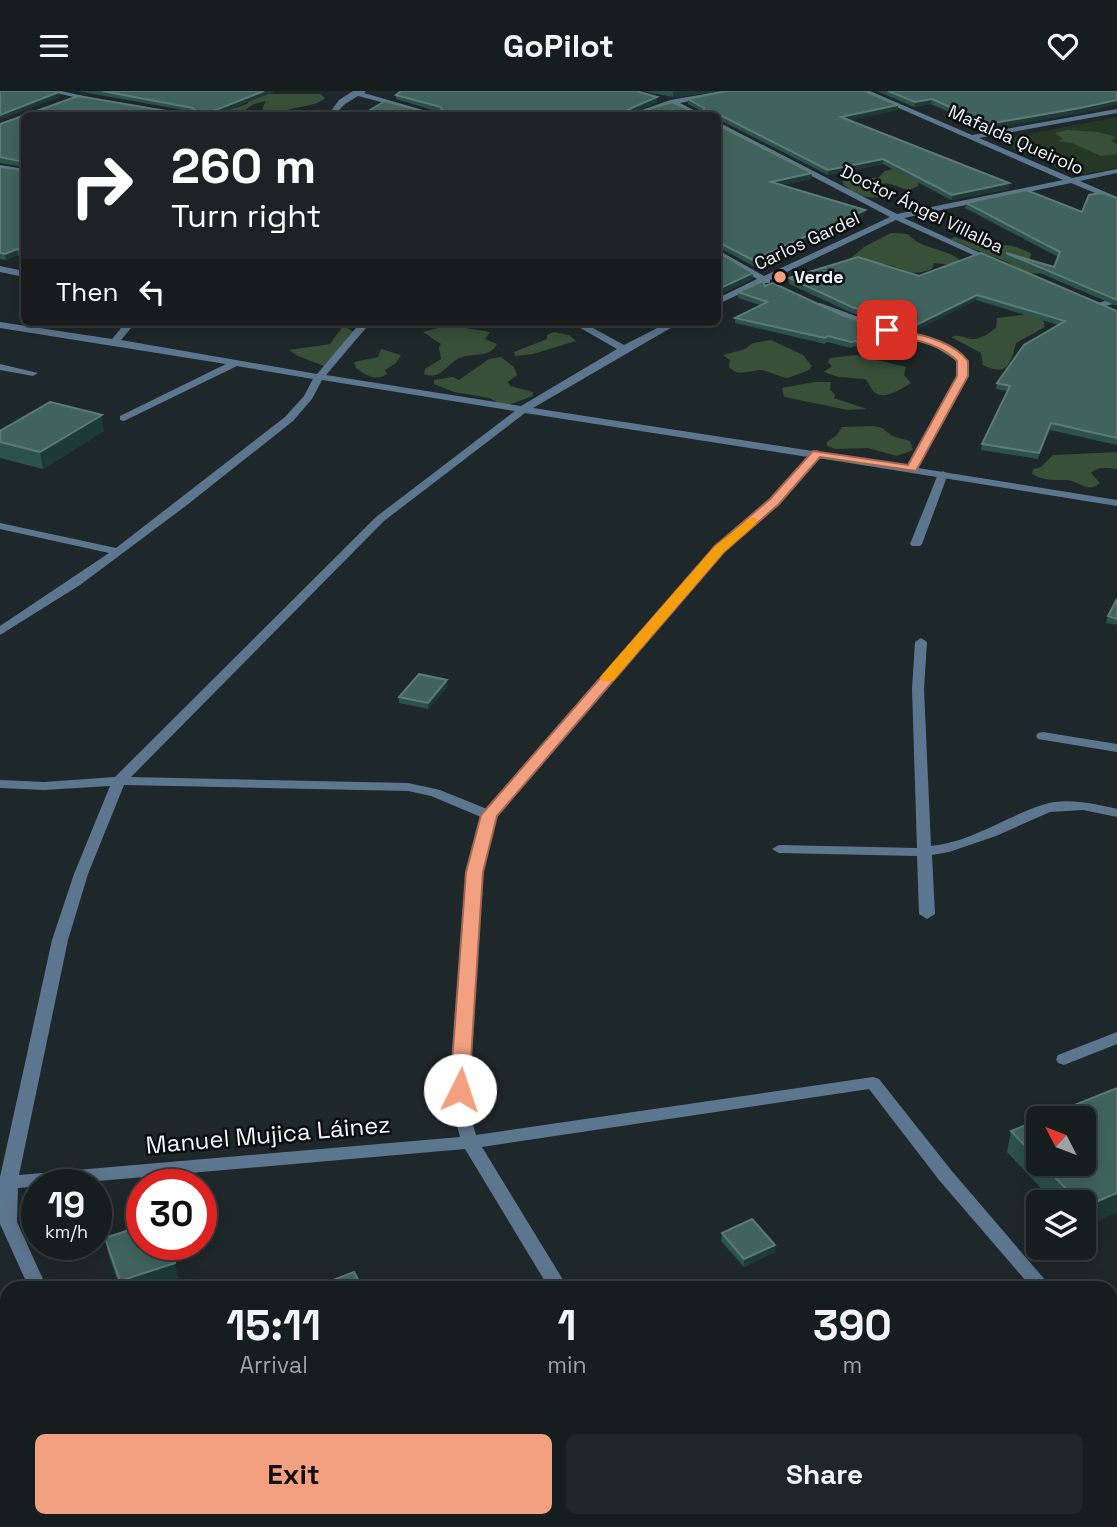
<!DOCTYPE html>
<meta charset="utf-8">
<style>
:root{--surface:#161d1f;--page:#1f2628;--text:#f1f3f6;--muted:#9ea2a4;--line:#353b3d;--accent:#f3a081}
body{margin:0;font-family:"Space Grotesk",sans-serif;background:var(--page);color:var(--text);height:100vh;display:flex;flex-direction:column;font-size:26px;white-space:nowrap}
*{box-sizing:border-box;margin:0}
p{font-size:23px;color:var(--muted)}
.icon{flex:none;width:38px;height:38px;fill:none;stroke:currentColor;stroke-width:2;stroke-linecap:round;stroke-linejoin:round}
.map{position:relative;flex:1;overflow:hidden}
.sheet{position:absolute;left:0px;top:1190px;width:1118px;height:247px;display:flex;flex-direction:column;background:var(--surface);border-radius:21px 21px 0 0;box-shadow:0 4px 18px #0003,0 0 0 2px var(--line)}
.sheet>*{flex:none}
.top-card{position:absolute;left:21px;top:21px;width:700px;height:214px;border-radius:10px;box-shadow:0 4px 18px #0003,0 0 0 2px var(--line);background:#202124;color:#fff;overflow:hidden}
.needle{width:46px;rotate:312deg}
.controls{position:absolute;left:1026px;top:1015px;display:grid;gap:14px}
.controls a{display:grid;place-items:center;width:70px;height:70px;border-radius:10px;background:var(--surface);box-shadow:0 4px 18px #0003,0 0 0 2px var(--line);font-size:35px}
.speed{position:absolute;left:21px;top:1078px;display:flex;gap:14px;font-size:35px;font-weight:700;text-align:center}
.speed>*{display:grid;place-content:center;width:91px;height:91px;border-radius:50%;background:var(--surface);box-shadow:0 4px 18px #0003,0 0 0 2px var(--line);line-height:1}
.speed small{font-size:18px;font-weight:400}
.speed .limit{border:10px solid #d22;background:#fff;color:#111}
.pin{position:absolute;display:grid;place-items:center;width:60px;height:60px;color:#fff;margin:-30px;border-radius:14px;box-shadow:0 4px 10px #0006}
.me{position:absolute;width:77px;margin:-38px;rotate:4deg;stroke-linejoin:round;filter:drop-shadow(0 0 5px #0008)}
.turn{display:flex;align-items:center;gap:24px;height:147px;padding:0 35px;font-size:32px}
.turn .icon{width:91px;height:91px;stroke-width:2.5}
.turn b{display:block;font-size:49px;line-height:60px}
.then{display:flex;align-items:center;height:66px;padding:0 35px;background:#0003;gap:14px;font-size:26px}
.eta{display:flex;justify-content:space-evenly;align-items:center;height:119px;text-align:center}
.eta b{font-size:42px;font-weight:700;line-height:49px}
.primary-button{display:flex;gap:14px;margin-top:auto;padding:14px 35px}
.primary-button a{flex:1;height:80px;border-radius:10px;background:var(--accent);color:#111;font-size:28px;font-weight:700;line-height:80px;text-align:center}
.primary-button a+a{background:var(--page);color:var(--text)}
header{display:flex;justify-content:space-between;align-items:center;height:91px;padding:0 35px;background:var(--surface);font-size:32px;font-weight:700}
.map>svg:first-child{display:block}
.green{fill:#263726}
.forest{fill:#385038}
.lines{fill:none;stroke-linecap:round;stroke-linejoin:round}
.service{fill:#5d768f;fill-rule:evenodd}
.minor{fill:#5d768f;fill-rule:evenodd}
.wall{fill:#2b524b}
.shaded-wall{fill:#1d3a36}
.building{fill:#40645d;stroke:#5c7a76;stroke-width:2}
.route{fill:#f3a081;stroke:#9e6854;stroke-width:2}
.slow{fill:#f59e0b}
.poi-dot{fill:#f3a081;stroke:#0b0f10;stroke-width:2.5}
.labels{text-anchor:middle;stroke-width:5;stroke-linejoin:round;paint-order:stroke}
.far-street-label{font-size:18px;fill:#f0f5f7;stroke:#0b0f10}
.far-poi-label{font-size:18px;font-weight:bold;fill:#f0f5f7;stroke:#0b0f10;text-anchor:start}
.near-street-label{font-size:24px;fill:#f0f5f7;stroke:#0b0f10}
</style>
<header><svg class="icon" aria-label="menu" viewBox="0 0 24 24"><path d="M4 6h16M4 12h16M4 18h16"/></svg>GoPilot<svg class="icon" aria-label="heart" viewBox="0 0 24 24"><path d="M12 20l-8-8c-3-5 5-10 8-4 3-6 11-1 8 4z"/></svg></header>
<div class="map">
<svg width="1117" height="1436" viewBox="0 0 1117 1436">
<rect width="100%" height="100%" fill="#1e2729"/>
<!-- green -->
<polygon class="green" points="1117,26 1117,77 1084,83 1066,81 1001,52 1008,47"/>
<!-- forest -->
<g class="forest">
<path d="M 267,3 L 320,3 L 325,7 C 313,18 293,13 279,24 L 294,24 L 267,24 L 262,18 L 266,10 L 254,13 L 238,24 L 213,24 L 247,13 L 252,5 Z"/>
<polygon points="1067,39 1098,41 1116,46 1111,50 1117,53 1117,63 1101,65 1072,52 1058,50 1063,48 1055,42"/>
<path d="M 896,77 L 918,90 L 918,95 L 910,99 C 898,98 889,88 877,95 L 885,103 L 884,105 C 868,109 854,104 843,93 L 843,90 L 854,87 L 878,87 L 885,80 Z"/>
<path d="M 891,142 L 908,143 C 922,160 948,156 963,172 L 959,175 L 934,172 L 932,178 C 908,187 906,177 884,173 C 873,171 862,174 851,172 L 850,168 L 864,156 Z"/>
<path d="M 955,146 L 992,159 C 1005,149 1016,156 1031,162 L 1030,168 L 1042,182 C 1018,185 1020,176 1002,169 C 985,163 968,156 950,148 Z"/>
<path d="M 1030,223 L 1043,229 L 1045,236 L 1016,252 C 1011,271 1008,287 983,274 L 981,262 L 951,246 C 960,242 965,248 974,248 C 982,248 990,241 996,237 L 997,227 Z"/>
<polygon points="340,233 354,241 324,275 298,265 289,259 330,253 341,238"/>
<path d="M 458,236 L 490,241 L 485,248 L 497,253 C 489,267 476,262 462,266 C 447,271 442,290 424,283 L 425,278 L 441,268 L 439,256 L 441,253 L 423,241 L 439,237 Z"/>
<polygon points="554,241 569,244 576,250 533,263 515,265 514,261 547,248 547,244"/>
<path d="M 771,249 L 803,264 L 812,275 L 809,279 L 788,287 C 779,286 770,280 761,279 C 749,279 739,287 729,276 L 730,269 L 723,264 L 745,258 L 753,252 Z"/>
<path d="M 381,258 L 401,264 L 396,272 L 385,279 L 387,283 C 376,291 366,284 356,277 L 354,271 L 378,266 Z"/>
<path d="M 856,264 L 906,276 L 904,284 L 911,292 C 901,298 880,313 871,297 C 869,294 868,290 865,288 L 838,286 L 824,281 L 832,275 L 828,271 L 830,267 Z"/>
<polygon points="501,266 514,276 517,284 508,291 510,295 533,301 533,305 511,313 501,314 490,307 454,301 434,293 434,289 453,286 459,289 489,268"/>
<polygon points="814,291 831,291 830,299 835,303 834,307 867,318 848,319 784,306 782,297"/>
<polygon points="873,335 882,337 892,345 910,350 913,359 897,365 868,357 836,358 827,355 827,351 837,344 842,336"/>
<path d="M 1117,361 L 1117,378 C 1108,377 1098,375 1091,382 L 1100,392 C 1087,403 1080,390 1067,389 C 1052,389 1045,390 1032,383 L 1033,378 L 1041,376 L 1053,364 Z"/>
</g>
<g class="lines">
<!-- service -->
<g class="service">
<polygon points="0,273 38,282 33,285 0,279"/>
<polygon points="943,380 948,383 922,453 920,455 912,455 910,453 938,383"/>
<polygon points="1043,641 1117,653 1117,661 1038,648 1036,645 1038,642"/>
</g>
<!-- minor -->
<g class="minor">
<polygon points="46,0 61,0 97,8 93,10"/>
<polygon points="353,0 366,0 364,2 440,24 430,24 358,5 345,13 334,24 328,24 339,9"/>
<polygon points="723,0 739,0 680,12 703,24 695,24 672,13 638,24 628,24 670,9"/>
<polygon points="860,0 870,0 972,44 1117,18 1117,22 979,47 1072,87 1117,78 1117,82 1080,90 1117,106 1117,111 1071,92 904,127 1000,171 993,173 896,129 770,189 770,192 764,192 718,213 718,207 757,188 718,164 718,159 764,185 890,126 718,36 718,31 897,123 1063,89"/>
<polygon points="0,74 24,78 24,82 0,78"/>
<polygon points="0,175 24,180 24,186 0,181"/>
<polygon points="1117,206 1117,212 1097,217 1092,214"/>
<polygon points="820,212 867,229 869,231 861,233 817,217 817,213"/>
<path d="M 0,231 L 112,248 L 126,231 L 136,231 L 121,249 L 317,283 L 361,231 L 371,231 L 326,284 L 521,315 L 617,258 L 570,231 L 582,231 L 624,254 L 669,231 L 681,231 L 533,317 L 813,360 L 817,359 L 822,362 L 908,375 L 957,285 L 957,270 L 932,254 L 878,238 L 883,235 L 939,250 L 965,267 L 967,285 L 918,377 L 1117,409 L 1117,415 L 818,367 L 778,412 L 723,460 L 496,725 L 481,781 L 468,999 L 470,1024 L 476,1044 L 873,986 L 879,988 L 951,1079 L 1052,1197 L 1032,1197 L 939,1089 L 869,998 L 482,1056 L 568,1197 L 549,1197 L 465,1058 L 18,1097 L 17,1131 L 47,1197 L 29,1197 L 0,1133 L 0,1086 L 52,849 L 74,783 L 110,695 L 44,699 L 0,697 L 0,689 L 44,691 L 115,686 L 376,426 L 515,320 L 322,289 L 312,308 L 293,330 L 187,414 L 80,494 L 0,544 L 0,535 L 109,462 L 0,438 L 0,432 L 116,457 L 285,326 L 304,305 L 313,288 L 237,275 L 124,330 L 120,329 L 120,325 L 226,273 L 0,237 ZM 525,322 L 808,366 L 770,408 L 715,456 L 487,718 L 440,699 L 408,692 L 131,686 L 384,430 ZM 124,694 L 408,700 L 431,705 L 481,726 L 467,781 L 452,999 L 454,1024 L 460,1046 L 19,1084 L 68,849 L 88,783 Z"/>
<path d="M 921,547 L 927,551 L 924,598 L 931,755 C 971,751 1005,726 1042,714 C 1066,706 1094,713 1117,718 L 1117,726 L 1083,719 L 1050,721 L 996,745 L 949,761 L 932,764 L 935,823 L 927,828 L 919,823 L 917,765 L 779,762 L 772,758 L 779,754 L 917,757 L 912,598 L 915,551 Z"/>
<polygon points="1117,941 1117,953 1064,974 1058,972 1056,968 1058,964"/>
<polygon points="1117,1225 1117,1242 1111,1244 1111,1227"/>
<polygon points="1111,1265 1117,1267 1117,1287 1111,1285"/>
<polygon points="132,1430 153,1430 155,1436 134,1436"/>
<polygon points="691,1430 722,1430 720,1436 689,1436"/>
</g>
</g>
<!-- wall -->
<g class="wall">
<polygon points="77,0 276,0 215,24 24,24 24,76 0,72 0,33 78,5 178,22 188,20"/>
<polygon points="642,0 724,0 673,6"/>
<polygon points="877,0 1117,0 1117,13 1080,22 987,38 931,13 914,16"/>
<polygon points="396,4 657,11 635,21 703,21 688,13 688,8 898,19 850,29 1009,92 1009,98 951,109 883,73 828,84 718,28 429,22 439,21 396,8"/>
<polygon points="718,34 812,82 811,88 782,94 865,119 864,124 755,173 755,176 718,156"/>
<polygon points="0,76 23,79 24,78 24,166 18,164 6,169 0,168"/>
<polygon points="1117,107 1117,215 1005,167 1006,162 1054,176 1058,166 965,117 966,112 1082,121"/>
<polygon points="718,161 753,182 752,188 723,202 718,200"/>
<polygon points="919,185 1117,220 1117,354 1050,339 1038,368 981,359 982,353 1007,300 996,298 997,292 1058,234 976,209 914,240 852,222 789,193 789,187"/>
<polygon points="765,195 844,225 899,247 872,261 854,255 851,257 827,251 825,253 735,232 735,227 760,214 738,207 738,201"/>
<polygon points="160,231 198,231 191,236"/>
<polygon points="0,340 104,340 43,378 0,367"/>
<polygon points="1117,508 1117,534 1106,532 1108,525"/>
<polygon points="447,596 428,618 399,612 399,606"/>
<polygon points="1117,997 1117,1121 1083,1136 1083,1111 1054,1111 1007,1061 1011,1040 1038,1029 1038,1073 1083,1073"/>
<polygon points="722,1142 775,1154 775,1161 744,1176 721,1150"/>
<polygon points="105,1147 178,1187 147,1197 120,1197 108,1162"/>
</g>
<!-- shaded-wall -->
<g class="shaded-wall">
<polygon points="264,0 276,0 215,24 203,24"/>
<polygon points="685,0 724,0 673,6 673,1"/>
<polygon points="59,1 60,6 0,29 0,24"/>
<polygon points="657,6 657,11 626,24 627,19"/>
<polygon points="932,8 931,13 914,16 915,11"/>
<polygon points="1117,9 1117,13 1080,22 987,38 988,33"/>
<polygon points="898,14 898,19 841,31 841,26"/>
<polygon points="883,68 883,73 828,84 828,79"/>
<polygon points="812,82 811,88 771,96 771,91"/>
<polygon points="1009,92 1009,98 951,109 952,104"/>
<polygon points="865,119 864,124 755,173 755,168"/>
<polygon points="17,158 18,164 6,169 5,163"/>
<polygon points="753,182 752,188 723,202 723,196"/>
<polygon points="977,204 976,209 914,240 914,235"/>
<polygon points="190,231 198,231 191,236"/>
<polygon points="900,242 899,247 872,261 872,256"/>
<polygon points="102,324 104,340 43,378 40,361"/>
<polygon points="1051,332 1050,339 1038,368 1039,362"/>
<polygon points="447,589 447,596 428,618 428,612"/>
<polygon points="1117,1102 1117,1121 1083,1136 1084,1116"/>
<polygon points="775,1154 775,1161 744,1176 744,1168"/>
<polygon points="175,1172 178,1187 147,1197 122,1197 120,1190"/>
</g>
<!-- building -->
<g class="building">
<polygon points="0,0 56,0 59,1 0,24"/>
<polygon points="102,0 264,0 203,24 24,24 24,71 0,66 0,33 78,5 178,22 195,19 193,17"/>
<polygon points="401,0 636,0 657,6 627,19 639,21 672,11 694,21 703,22 704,17 688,8 726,0 865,0 898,14 841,26 1009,92 952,104 883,68 828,79 718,23 718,26 718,24 362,24 385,10 429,22 442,21 441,16 396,4"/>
<polygon points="888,0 1117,0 1117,9 1080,17 988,33 932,8 915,11"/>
<polygon points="718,34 812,82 771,91 865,119 755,168 755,170 718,151 718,154"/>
<polygon points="0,76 23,79 24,78 24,161 17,158 5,163 0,162"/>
<polygon points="1026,99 1082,121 1089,104 1101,102 1117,107 1117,209 1006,162 1054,176 1060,161 966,112"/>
<polygon points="718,161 753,182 723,196 718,194"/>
<polygon points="981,162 1117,220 1117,347 1051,332 1039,362 982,353 1010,295 997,292 1024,254 1065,230 977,204 914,235 852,216 789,187 858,166 919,185"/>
<polygon points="763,190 765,195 773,192 844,225 900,242 872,256 855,250 851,251 828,245 825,247 735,227 767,211 738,201"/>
<polygon points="50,311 102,324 40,361 0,351 0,340"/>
<polygon points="1117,508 1117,528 1108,525"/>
<polygon points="419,583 447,589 428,612 399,606"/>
<polygon points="1117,997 1117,1102 1084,1116 1083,1111 1079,1111 1042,1073 1083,1073 1083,1027 1042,1027"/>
<polygon points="1038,1029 1038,1068 1011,1040"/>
<polygon points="752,1128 775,1154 744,1168 722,1142"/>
<polygon points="142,1135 142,1153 168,1153 175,1172 120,1190 105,1147"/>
<polygon points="354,1181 363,1197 321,1197 320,1194"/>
<polygon points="414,1195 446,1196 446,1197 414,1197"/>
<polygon points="377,1430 406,1430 409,1436 380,1436"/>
</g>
<!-- route -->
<path class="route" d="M 887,236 C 914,243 950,247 968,270 L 968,285 L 916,380 L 820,366 L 779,413 L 724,461 L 497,725 L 483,781 L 469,999 L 467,1004 L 453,1004 L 450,999 L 466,781 L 481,724 L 715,455 L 770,408 L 813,360 L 908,374 L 957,285 L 957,270 C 940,251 907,248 883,241 L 882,239 Z"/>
<!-- slow -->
<polygon class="slow" points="752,426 756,427 756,433 724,461 613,590 602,590 600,587 602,584 715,455"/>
<!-- markers -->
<circle class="poi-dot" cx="780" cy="186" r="7"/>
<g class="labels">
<!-- far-street labels -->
<g class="far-street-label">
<text transform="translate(1016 49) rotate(24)" y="6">Mafalda Queirolo</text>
<text transform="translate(922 118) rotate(26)" y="6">Doctor Ángel Villalba</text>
<text transform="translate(807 150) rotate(-25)" y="6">Carlos Gardel</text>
</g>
<!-- far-poi labels -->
<g class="far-poi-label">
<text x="794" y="192">Verde</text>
</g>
<!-- near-street labels -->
<g class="near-street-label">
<text transform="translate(268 1044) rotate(-5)" y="8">Manuel Mujica Láinez</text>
</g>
</g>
</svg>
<div class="controls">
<a><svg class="needle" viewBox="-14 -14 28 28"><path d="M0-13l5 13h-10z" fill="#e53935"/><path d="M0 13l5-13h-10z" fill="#9ea2a4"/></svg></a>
<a><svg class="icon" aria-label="layers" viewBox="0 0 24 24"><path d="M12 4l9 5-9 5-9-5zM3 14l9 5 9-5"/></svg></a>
</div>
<div class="speed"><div>19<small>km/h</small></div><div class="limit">30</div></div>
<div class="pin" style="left:887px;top:239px;background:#d93025"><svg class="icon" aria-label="arrive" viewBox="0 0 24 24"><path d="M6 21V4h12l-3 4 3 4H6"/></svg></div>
<svg class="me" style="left:460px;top:999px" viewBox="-20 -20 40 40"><circle r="19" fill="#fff"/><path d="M0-13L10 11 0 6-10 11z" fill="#f3a081"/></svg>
<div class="top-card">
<div class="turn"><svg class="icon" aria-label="right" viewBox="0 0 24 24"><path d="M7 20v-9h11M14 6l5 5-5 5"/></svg><div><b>260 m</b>Turn right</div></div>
<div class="then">Then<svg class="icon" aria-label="left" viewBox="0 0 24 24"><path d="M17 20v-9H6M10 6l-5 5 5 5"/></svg></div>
</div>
<section class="sheet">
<div class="eta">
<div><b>15:11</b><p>Arrival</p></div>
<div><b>1</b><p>min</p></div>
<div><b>390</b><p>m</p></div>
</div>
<div class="primary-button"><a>Exit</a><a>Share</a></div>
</section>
</div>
